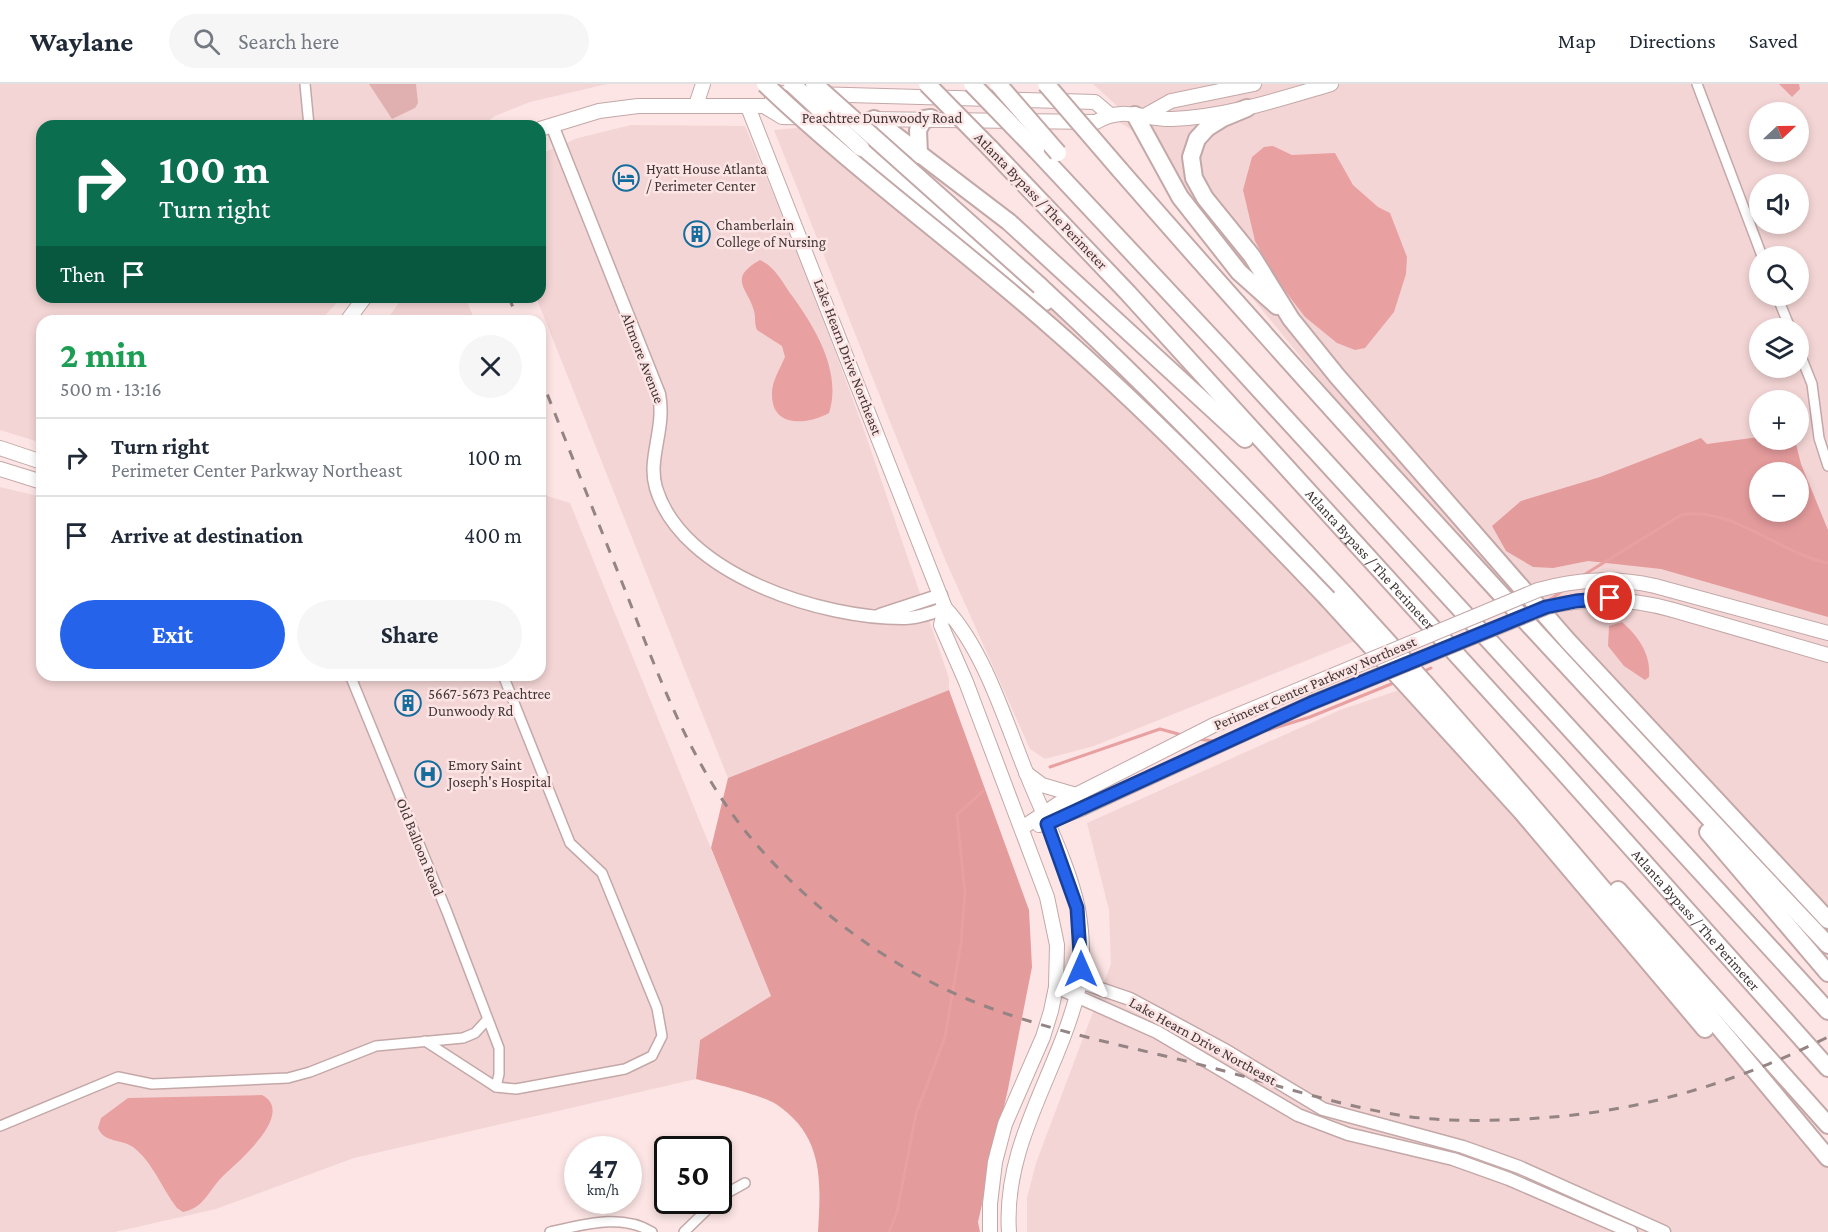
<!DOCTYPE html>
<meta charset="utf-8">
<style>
:root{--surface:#fff;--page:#f6f6f7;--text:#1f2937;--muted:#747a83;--line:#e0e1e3;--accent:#2563eb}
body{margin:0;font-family:"Crimson Pro",serif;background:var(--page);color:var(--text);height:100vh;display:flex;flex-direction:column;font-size:22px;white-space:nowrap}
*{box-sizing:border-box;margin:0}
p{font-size:20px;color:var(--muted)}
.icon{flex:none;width:33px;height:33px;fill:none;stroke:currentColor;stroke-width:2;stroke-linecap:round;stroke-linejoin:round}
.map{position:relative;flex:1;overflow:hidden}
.sheet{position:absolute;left:36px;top:231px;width:510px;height:366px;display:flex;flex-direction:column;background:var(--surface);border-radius:18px;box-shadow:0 3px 9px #0003}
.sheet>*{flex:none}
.guide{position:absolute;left:36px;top:36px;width:510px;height:183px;border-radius:18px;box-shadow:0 3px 9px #0003;background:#0b6e4f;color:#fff;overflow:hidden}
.needle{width:39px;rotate:68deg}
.controls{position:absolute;left:1749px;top:18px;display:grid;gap:12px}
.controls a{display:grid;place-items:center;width:60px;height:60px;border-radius:50%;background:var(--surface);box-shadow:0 3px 9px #0003;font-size:30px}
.speed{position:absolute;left:564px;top:1052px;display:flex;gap:12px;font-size:30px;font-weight:700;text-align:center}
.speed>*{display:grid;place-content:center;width:78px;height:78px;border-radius:50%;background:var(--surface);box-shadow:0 3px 9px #0003;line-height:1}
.speed small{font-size:15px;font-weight:400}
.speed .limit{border:3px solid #111;border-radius:9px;background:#fff;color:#111}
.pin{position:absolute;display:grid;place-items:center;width:51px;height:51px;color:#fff;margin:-26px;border:3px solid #fff;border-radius:50%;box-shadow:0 2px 6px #0007}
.me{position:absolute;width:66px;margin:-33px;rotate:0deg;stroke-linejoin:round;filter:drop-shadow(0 0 4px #0008)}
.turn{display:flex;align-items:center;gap:21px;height:126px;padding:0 24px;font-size:27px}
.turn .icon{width:78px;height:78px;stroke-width:2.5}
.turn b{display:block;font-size:42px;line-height:51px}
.then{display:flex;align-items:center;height:57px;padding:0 24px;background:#0003;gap:12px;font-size:22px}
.round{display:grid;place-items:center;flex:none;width:63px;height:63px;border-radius:32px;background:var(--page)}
.overview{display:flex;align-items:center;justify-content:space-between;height:102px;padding:0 24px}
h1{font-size:36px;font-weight:700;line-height:45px;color:#1e9e55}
.cta{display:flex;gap:12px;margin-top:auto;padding:12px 24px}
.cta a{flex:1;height:69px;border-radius:36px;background:var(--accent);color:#fff;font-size:24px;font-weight:700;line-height:69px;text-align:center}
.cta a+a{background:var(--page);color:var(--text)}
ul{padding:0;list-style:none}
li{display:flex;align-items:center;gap:18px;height:78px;padding:0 24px;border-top:2px solid var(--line)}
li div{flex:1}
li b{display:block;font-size:22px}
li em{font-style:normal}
header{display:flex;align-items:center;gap:36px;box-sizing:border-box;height:84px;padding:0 30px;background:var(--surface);border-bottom:2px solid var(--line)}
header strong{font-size:28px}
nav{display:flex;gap:33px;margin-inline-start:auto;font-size:21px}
.search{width:420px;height:54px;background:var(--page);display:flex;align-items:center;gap:15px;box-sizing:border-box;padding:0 21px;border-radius:33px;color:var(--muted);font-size:22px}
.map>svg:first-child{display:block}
.built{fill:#f4d5d5;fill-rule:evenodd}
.green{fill:#e0b0b0}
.forest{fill:#e49b9c;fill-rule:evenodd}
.water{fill:#e9a0a1}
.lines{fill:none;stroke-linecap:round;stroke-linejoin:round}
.stream{stroke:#e9a0a1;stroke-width:3}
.minor-casing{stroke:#c4a8a8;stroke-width:12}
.tertiary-casing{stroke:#c4a8a8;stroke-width:15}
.secondary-casing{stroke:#c4a8a8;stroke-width:16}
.motorway-casing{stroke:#c4a8a8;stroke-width:20}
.minor{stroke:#fff;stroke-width:9}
.tertiary{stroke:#fff;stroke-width:12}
.secondary{stroke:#fff;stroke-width:14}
.motorway{stroke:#fff;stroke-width:16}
.rail{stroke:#948484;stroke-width:3;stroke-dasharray:10 10;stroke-linecap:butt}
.secondary-bridge-casing{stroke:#c4a8a8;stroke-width:16;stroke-linecap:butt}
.motorway-bridge-casing{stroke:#c4a8a8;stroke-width:20;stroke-linecap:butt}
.secondary-bridge{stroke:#fff;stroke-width:14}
.motorway-bridge{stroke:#fff;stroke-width:16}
.route-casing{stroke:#184099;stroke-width:15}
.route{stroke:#2563eb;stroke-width:10}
.labels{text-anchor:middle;stroke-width:5;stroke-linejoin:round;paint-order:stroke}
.street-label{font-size:15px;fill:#403535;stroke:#fde5e5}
.poi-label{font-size:15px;fill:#403535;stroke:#fde5e5;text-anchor:start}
</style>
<header>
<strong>Waylane</strong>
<div class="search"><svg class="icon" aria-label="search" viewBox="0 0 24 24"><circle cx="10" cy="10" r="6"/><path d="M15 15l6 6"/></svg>Search here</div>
<nav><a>Map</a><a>Directions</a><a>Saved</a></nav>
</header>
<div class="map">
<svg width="1828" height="1148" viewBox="0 0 1828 1148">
<rect width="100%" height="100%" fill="#fde5e5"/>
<!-- built -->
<g class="built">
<polygon points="0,0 607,0 530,18 495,32 482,42 42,42 42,213 342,213 320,237 42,237 42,359 0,346"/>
<path d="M 1093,0 L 1828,0 L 1828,853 L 1435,437 L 1240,199 L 1143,53 L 1119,38 L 1117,22 ZM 1760,28 L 1798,28 L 1798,68 L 1760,68 ZM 1760,100 L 1798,100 L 1798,140 L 1760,140 ZM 1760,172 L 1798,172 L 1798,212 L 1760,212 ZM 1760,244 L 1798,244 L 1798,284 L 1760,284 ZM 1760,316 L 1798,316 L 1798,356 L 1760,356 ZM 1760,388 L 1798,388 L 1798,428 L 1760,428 Z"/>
<polygon points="852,39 1047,221 1365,553 1094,662 1045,675 1030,665 944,473 774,46"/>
<polygon points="631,41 745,42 806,188 864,346 949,594 949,606 728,694 536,213 540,213 540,70 578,54"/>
<polygon points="403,213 465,213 475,237 386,237"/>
<polygon points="540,396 547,412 570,419 771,912 700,956 696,995 354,1074 216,1125 115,1148 0,1148 0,403 42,413 42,591 540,591"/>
<polygon points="1423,598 1828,1059 1828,1148 1027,1148 1027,1114 1036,1079 1111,880 1109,826 1087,739 1340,626"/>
</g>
<!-- green -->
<polygon class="green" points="369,0 416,0 418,19 415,24 392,35"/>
<!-- forest -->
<g class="forest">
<path d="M 1759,353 L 1760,356 L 1795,356 L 1801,380 L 1828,446 L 1828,533 L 1661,485 L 1588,477 L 1553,484 L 1533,483 L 1506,467 L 1492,442 L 1521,417 L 1600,393 L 1701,354 L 1707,360 ZM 1760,388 L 1798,388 L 1798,428 L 1760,428 Z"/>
<path d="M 949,606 L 1029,826 L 1032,883 L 1008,1005 L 978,1138 L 980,1148 L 818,1148 C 821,1097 824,1052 776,1020 C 762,1011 714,1000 696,995 L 700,956 L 771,912 L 711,764 L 728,694 Z"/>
</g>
<!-- water -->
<g class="water">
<polygon points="1779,0 1799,0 1800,5 1792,13"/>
<polygon points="1273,62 1292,71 1335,69 1353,101 1378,123 1390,129 1407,173 1406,190 1394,228 1365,264 1355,266 1337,259 1305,233 1276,195 1255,157 1243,106 1252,73 1264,63"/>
<path d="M 760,176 C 777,184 782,199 793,213 C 816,245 842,289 829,329 C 809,340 773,345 772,312 C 771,298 780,285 785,273 L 782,262 L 757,246 C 754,239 756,234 754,227 C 749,205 726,195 760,176 Z"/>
<path d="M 1622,538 C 1638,552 1651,570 1649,593 L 1645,596 L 1624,582 L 1608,562 L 1609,542 Z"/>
<path d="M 262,1011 C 296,1029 239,1077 224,1091 C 209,1105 205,1124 183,1128 L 177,1124 C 162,1105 153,1078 133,1063 C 122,1055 104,1059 98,1044 L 101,1034 L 128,1014 Z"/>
</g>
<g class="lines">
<!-- stream -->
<g class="stream">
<path d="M 1582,492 L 1681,431 C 1730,421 1779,469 1828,479"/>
<polyline points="1548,517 1565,505"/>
<polyline points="1422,588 1431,584"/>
<polyline points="1265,647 1310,633 1396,598"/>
<polyline points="1197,655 1214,657"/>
<polyline points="1050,683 1160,645 1182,651"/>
<polyline points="889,1148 897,1128 916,1030 945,953 961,859 965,810 957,731 983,707"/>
</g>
<!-- minor casing -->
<g class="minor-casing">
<g id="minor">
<polyline points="305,0 309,42"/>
<polyline points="1697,0 1762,172"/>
<polyline points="1777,212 1790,244"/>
<polyline points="1798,265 1812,300 1819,354 1828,382"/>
<polyline points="350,591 447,828 499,964 499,990 496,1003"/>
<polyline points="425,957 496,1003 516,1005 625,985 652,972 662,952 657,924 602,789 570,759 503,591"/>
<polyline points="0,1042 118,993 152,1000 288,994 310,988 376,962 463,954 475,949 487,936"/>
<polyline points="718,1114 745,1099"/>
<path d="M 550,1148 C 583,1141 621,1129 652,1148"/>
<polyline points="684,1148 717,1116"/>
</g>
</g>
<!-- tertiary casing -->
<g class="tertiary-casing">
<g id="tertiary">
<path d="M 552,41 L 659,310 C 666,345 647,374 656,404 C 682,491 823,535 905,534 C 918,534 932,529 945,524"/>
<polyline points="880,531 941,511"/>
<polyline points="1056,903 1080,898 1130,915 1223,965 1323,1025 1463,1063 1519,1083 1664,1148"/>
<polyline points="1056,903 1157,948 1298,1031 1348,1050 1453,1075 1509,1095 1631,1148"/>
</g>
</g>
<!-- secondary casing -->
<g class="secondary-casing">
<g id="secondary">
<polyline points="772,14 777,9 1095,18 1109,30"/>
<polyline points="696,21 703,0"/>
<path d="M 748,23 L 945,524 C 986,568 1007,643 1030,698 C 1047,739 1069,782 1078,825 C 1083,853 1084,883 1077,911 C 1056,992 1003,1061 1009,1148"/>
<polyline points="1146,31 1171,17 1254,0"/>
<path d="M 869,35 L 1096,38 C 1123,21 1144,36 1172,35 C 1226,33 1280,15 1331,0"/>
<polyline points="540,45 599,27 638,22 764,22 782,33 835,34"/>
<polyline points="347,237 365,213"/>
<polyline points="0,364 42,378"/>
<polyline points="0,385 42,398"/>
<polyline points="1655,502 1828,549"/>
<polyline points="945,524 941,541 966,598 1047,813 1057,861 1056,903 1051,927 1043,953 1005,1040 995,1078 990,1120 990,1148"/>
<polyline points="1673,526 1828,571"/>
<polyline points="1026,689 1042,701 1076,711"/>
<polyline points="1039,741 1081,725"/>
<polyline points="1022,744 1058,720 1214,641"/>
</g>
</g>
<!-- motorway casing -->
<g class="motorway-casing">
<g id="motorway">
<polyline points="1247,24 1223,34 1207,44 1197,55 1191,73 1194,94 1205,114 1252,172 1291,235 1337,292 1568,557 1828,836"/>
<polyline points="1135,31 1180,113 1239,188 1277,222"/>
<polyline points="874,35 1009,138 1245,355"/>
<polyline points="861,64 1045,218"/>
<path id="s1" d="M 990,64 L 1128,209 L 1558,682 L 1828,984"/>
<polyline points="1036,66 1225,268 1828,927"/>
<polyline points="919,71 918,46 924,35 931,34"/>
<path d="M 1120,86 C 1350,350 1588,606 1828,861"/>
<path d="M 1040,202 C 1328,469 1577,773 1828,1074"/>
<polyline points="1328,515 1521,727 1705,945"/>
<polyline points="1708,748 1828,889"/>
<polyline points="1618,806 1828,1041"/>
</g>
</g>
<!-- minor -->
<use href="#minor" class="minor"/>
<!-- tertiary -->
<use href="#tertiary" class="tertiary"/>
<!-- secondary -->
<use href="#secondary" class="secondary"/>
<!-- motorway -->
<use href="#motorway" class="motorway"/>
<!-- rail -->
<g class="rail">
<polyline points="509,213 518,237"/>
<path d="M 540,292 C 569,365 598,438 627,511 C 658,591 689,675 742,743 C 800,816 880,878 967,915 C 1047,948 1134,963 1217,985 C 1280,1002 1341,1022 1405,1032 C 1443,1038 1500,1037 1539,1034 C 1640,1028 1738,998 1828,953"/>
</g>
<!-- secondary-bridge casing -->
<g class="secondary-bridge-casing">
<g id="secondary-bridge">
<path d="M 1214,641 L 1538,506 C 1578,495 1614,493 1655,502"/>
<path d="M 1081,725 L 1311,619 L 1547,523 C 1590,513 1630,514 1673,526"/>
</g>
</g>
<!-- motorway-bridge casing -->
<g class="motorway-bridge-casing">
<g id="motorway-bridge">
<path d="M 765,0 C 855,86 956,159 1049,241 C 1148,327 1238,421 1328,515"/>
<polyline points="792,0 861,64"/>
<polyline points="814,0 1040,202"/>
<polyline points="927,0 990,64"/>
<polyline points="972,0 1036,66"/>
<polyline points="998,0 1058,69"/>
<polyline points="1046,0 1120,86"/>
</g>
</g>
<!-- secondary-bridge -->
<use href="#secondary-bridge" class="secondary-bridge"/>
<!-- motorway-bridge -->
<use href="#motorway-bridge" class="motorway-bridge"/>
</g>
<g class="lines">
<!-- route casing -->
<g class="route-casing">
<polyline id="route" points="1081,885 1077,824 1047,740 1311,619 1546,523 1576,517 1610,514"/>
</g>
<!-- route -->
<use href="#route" class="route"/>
</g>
<!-- icons -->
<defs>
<g id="hotel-ring" transform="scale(1.35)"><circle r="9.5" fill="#fde5e5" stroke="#146d9c" stroke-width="1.5"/><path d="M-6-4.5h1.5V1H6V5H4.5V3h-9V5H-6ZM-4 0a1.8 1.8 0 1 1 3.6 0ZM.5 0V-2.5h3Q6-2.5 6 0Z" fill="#146d9c"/></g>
<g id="building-ring" transform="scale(1.35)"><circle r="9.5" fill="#fde5e5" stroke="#146d9c" stroke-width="1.5"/><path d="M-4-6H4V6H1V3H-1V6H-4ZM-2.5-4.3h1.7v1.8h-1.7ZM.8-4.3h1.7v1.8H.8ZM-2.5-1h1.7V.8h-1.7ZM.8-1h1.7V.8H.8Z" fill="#146d9c"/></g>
<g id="hospital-ring" transform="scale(1.35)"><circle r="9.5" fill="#fde5e5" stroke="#146d9c" stroke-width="1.5"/><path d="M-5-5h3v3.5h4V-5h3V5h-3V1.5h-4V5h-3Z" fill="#146d9c"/></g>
</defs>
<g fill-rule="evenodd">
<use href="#hotel-ring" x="626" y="94"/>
<use href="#building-ring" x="697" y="150"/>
<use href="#building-ring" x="408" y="619"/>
<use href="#hospital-ring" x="428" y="690"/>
</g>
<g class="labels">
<!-- street labels -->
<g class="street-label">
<text x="882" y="39">Peachtree Dunwoody Road</text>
<text transform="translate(1041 117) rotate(46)" y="5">Atlanta Bypass / The Perimeter</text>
<text transform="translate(848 273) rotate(69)" y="5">Lake Hearn Drive Northeast</text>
<text transform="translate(643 274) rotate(69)" y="5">Altmore Avenue</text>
<text dy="5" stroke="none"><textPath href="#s1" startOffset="560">Atlanta Bypass / The Perimeter</textPath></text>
<text transform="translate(1315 599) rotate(-23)" y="5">Perimeter Center Parkway Northeast</text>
<text transform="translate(420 763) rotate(68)" y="5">Old Balloon Road</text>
<text dy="5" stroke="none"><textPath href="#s1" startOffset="1046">Atlanta Bypass / The Perimeter</textPath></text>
<text transform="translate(1203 957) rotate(29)" y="5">Lake Hearn Drive Northeast</text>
</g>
<!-- poi labels -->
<g class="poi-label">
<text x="646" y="90">Hyatt House Atlanta<tspan x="646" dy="17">/ Perimeter Center</tspan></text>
<text x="716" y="146">Chamberlain<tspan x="716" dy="17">College of Nursing</tspan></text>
<text x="428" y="615">5667-5673 Peachtree<tspan x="428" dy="17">Dunwoody Rd</tspan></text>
<text x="448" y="686">Emory Saint<tspan x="448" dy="17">Joseph's Hospital</tspan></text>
</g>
</g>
</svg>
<div class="controls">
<a><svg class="needle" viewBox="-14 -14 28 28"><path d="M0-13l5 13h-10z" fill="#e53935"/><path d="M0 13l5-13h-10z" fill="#747a83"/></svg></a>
<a><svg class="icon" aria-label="sound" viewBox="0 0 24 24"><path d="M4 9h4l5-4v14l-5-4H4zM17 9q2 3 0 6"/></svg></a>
<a><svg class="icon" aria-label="search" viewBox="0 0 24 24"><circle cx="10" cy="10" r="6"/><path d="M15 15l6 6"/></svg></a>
<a><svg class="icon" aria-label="layers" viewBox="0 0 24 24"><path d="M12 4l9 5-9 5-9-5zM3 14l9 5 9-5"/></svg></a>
<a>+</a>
<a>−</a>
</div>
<div class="speed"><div>47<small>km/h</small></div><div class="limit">50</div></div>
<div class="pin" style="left:1610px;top:514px;background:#d93025"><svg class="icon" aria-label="arrive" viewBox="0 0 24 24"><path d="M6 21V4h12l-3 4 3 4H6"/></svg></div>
<svg class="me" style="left:1081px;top:885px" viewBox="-20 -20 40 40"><path d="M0-17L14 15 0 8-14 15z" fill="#2563eb" stroke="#fff" stroke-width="4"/></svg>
<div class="guide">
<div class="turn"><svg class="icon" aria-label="right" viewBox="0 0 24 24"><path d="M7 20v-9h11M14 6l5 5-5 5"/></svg><div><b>100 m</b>Turn right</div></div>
<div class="then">Then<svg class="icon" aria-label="arrive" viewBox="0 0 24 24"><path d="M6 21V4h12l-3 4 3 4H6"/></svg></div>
</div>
<section class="sheet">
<div class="overview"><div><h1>2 min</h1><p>500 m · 13:16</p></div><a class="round"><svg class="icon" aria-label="close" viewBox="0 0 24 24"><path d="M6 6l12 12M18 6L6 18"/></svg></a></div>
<ul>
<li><svg class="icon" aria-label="right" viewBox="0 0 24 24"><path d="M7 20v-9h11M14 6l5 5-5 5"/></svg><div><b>Turn right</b><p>Perimeter Center Parkway Northeast</p></div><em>100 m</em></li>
<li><svg class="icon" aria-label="arrive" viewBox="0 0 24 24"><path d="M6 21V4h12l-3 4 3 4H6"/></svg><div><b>Arrive at destination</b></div><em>400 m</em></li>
</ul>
<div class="cta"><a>Exit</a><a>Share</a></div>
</section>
</div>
